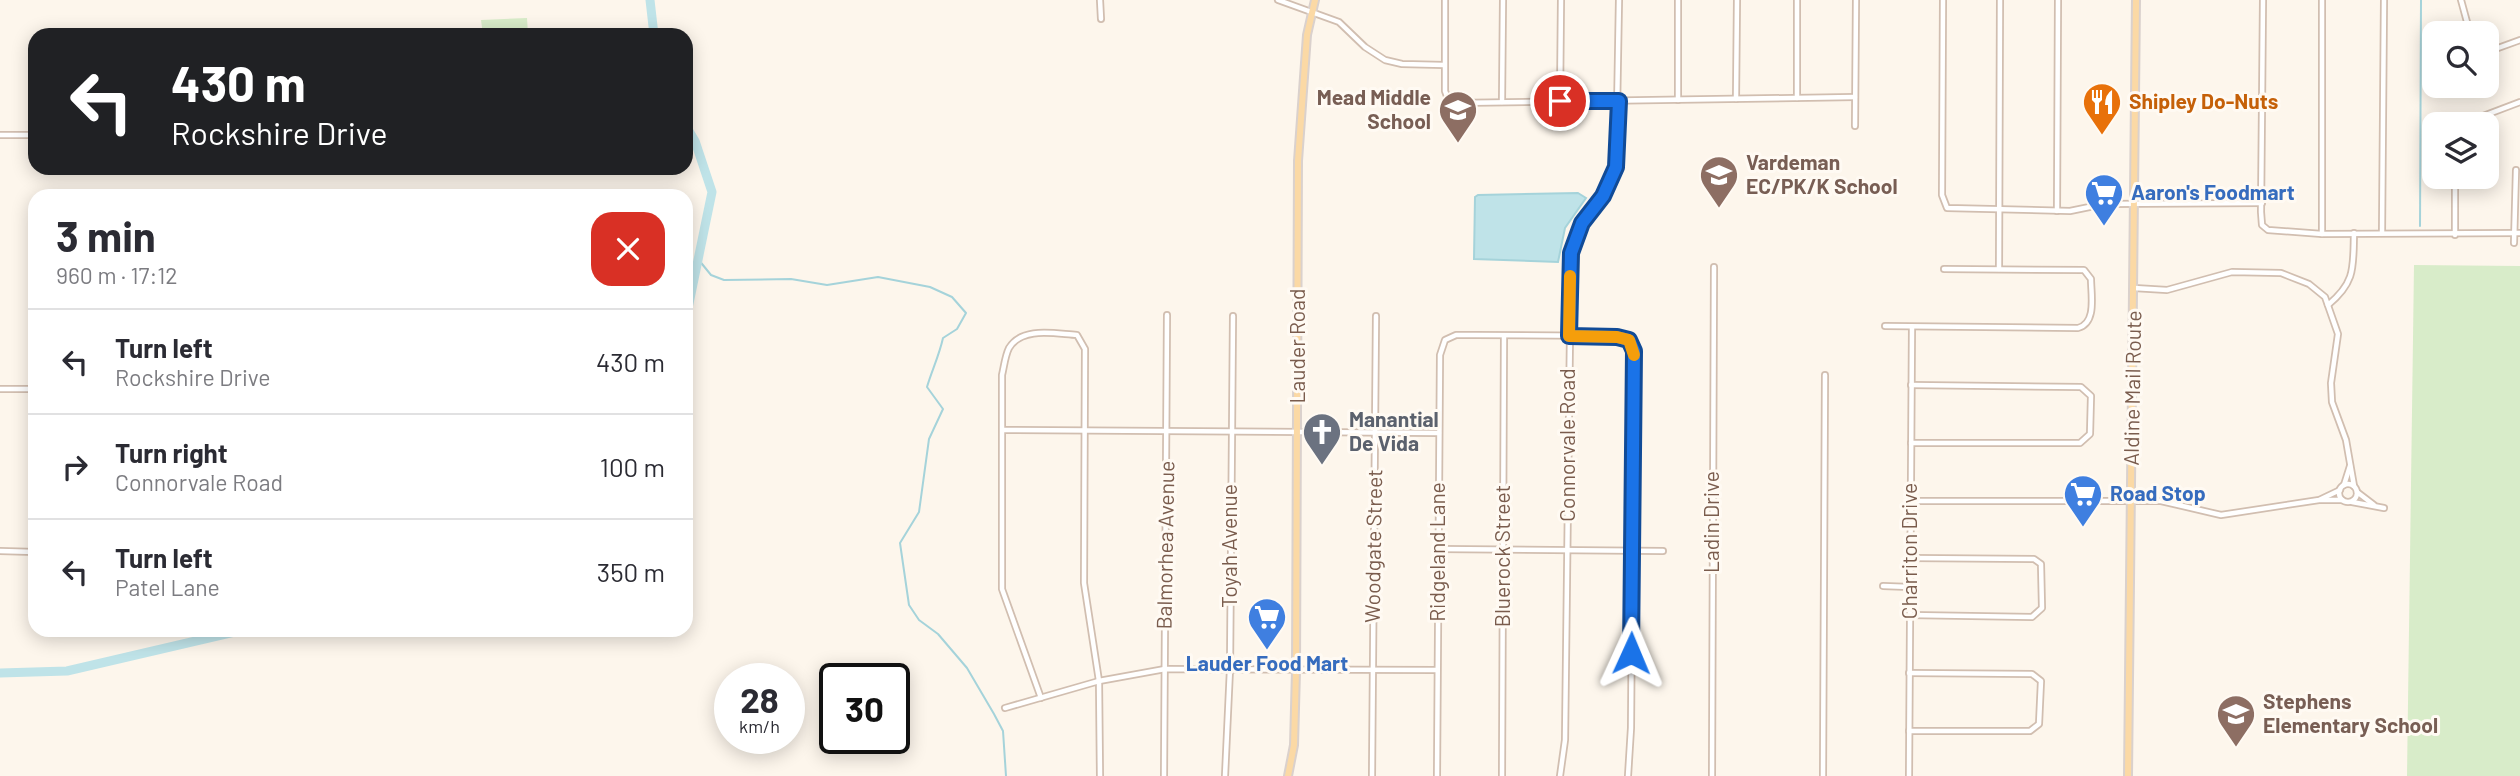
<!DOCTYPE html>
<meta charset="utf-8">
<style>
:root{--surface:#fff;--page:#f2f2f3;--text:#2b2b33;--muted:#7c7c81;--line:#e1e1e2}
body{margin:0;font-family:Barlow,sans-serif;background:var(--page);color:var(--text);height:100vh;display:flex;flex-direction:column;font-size:26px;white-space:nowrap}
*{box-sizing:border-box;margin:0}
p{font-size:23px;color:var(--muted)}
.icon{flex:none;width:38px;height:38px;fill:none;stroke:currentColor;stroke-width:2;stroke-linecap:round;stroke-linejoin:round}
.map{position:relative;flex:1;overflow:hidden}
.drawer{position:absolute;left:28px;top:189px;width:665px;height:448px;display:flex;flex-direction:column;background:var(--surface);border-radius:21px;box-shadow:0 4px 18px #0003}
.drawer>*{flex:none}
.hud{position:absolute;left:28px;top:28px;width:665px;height:147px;border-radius:21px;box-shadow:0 4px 18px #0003;background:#202124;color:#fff;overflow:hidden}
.controls{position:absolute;left:2422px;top:21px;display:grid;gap:14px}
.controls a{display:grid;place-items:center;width:77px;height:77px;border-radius:14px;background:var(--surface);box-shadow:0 4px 18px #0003;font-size:35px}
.speed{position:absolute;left:714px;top:663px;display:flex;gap:14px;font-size:35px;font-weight:700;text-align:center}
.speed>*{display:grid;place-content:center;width:91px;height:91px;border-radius:50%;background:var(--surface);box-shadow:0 4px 18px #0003;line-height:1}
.speed small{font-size:18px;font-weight:400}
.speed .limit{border:4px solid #111;border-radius:10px;background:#fff;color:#111}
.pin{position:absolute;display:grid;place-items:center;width:60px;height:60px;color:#fff;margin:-30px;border:4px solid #fff;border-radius:50%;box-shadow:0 2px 7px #0007}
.me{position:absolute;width:77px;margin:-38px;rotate:1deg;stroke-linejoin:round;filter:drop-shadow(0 0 5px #0008)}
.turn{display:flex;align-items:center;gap:24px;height:147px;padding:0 28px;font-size:32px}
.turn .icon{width:91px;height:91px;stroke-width:2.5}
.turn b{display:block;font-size:49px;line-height:60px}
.round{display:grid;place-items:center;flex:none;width:74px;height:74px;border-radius:21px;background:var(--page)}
.overview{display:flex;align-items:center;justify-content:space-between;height:119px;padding:0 28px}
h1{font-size:42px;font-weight:700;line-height:52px}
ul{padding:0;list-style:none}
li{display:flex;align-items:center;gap:21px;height:105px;padding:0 28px;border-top:2px solid var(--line)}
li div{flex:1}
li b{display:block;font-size:26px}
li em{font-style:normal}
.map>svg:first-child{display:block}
.green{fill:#d8ecc9}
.water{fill:#bfe3e8;stroke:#a5d3da;stroke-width:2}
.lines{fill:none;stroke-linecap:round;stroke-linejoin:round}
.stream{stroke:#a5d3da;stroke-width:2}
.river{stroke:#bfe3e8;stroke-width:9}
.minor-casing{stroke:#d1beb0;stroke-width:8}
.major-casing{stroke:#dad1cd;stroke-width:10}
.minor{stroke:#fff;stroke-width:4.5}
.major{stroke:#fbd9a5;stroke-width:6}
.route-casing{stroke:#114b97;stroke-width:18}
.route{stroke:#1a73e8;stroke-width:12}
.slow{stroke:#f59e0b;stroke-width:12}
.labels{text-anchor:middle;stroke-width:6;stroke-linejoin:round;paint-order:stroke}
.education-label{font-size:21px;font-weight:bold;fill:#785e54;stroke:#fffaf3;text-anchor:start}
.food-label{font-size:21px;font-weight:bold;fill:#c56008;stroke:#fffaf3;text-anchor:start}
.shop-label{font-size:21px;font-weight:bold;fill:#366cbe;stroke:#fffaf3;text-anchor:start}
.street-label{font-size:21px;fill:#7a5c4d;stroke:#fffaf3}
.worship-label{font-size:21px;font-weight:bold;fill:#5b616d;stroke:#fffaf3;text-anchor:start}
</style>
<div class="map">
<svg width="2520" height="776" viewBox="0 0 2520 776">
<rect width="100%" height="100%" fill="#fdf6ec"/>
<!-- green -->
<g class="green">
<polygon points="527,18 528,35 483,35 481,20"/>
<polygon points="2414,265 2520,266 2520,776 2407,776"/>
</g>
<!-- water -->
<polygon class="water" points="1578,193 1586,198 1565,228 1558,262 1474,259 1475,197 1478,195"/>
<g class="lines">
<!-- stream -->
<g class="stream">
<polyline points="2420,226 2421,0"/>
<path d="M 698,259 L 711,275 L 724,280 L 791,279 L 827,285 L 878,277 L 930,287 L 952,297 L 966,313 L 957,329 L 943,338 C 939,356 932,370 927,387 L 943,409 L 929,439 L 919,512 L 900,543 L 909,605 L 919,620 L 938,634 L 967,668 L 994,714 L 1003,731 L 1006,776"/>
</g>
<!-- river -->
<g class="river">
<polyline points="650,0 654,35"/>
<polyline points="686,126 695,141 712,192 686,318"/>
<polyline points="0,673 67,671 243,630"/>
</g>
<!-- minor casing -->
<g class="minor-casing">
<g id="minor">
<polyline points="1100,0 1101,19"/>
<polyline points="1278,0 1339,22 1365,47 1385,60 1402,64 1444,65"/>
<polyline points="1445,0 1445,91 1448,99 1455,103 1855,97"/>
<polyline points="1943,0 1942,195 1947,208 2070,211 2104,204 2262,203"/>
<polyline points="2263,0 2261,212 2262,225 2268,230 2322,234 2520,233"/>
<polyline points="2461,0 2470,33"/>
<polyline points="2487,52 2520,40"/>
<polyline points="1797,98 1797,0"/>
<polyline points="1736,99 1737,0"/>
<polyline points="1678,100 1678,0"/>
<polyline points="1560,101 1561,0"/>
<polyline points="1502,102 1503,0"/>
<polyline points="2462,124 2520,102"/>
<polyline points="1855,126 1856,0"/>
<polyline points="0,135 35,135"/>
<polyline points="2057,211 2058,0"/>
<polyline points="2382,233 2384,0"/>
<polyline points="2322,234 2322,0"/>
<polyline points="2455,235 2455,177"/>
<polyline points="2514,243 2516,170"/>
<polyline points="1999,269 2000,0"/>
<polyline points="2134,288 2167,290 2232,272 2281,273 2309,284 2325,297 2338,334 2331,383 2332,402 2346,440 2354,486"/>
<path d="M 2328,305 C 2356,282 2353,267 2354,233"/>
<path d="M 1885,326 L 2078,328 C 2097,323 2091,295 2091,279 L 2084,270 L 1944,269"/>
<polyline points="0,389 35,389"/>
<polyline points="1003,430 1439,433"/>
<polyline points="1911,443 2080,443 2090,434 2091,396 2081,387 1911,385"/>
<circle cx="2348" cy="493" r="9"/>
<polyline points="2344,485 2350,466"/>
<polyline points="2357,492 2374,505"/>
<polyline points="2320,500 2342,500"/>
<polyline points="1910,501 2161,501 2221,515 2319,500 2340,490"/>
<polyline points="2352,502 2384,508"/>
<polyline points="1439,549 1663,551"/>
<polyline points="0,551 35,552"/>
<polyline points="1883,586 1910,587"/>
<polyline points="1910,615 2032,617 2042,608 2041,564 2034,559 1910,558"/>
<path d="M 1041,698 L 1002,589 L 1002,375 C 1004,367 1005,356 1009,348 C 1022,326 1056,334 1077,335 L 1085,349 L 1084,583 L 1099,681 L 1100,776"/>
<polyline points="1005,708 1099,681 1165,669 1437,670"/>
<polyline points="1909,731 2030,731 2039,724 2041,681 2032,674 1909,673"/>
<polyline points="1164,776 1167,315"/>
<polyline points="1225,776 1230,669 1233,316"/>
<polyline points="1372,776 1376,316"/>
<polyline points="1437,776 1440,355 1445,340 1456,335 1475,335 1617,336 1629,340 1634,351 1631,728 1628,776"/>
<polyline points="1502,776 1504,336"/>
<polyline points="1560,776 1565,740 1571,253 1582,223 1603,196 1616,167 1619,0"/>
<polyline points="1712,776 1714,267"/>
<polyline points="1823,776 1825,375"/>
<polyline points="1909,776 1912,327"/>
</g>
</g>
<!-- major casing -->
<g class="major-casing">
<g id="major">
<polyline points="1288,776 1294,745 1296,671 1298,161 1307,35 1315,0"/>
<polyline points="2128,776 2136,0"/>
</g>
</g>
<!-- minor -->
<use href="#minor" class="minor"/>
<!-- major -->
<use href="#major" class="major"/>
</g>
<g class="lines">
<!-- route casing -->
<g class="route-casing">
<polyline id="route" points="1560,101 1619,101 1616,167 1603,196 1582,223 1571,253 1569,336 1617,337 1629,340 1634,351 1631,653"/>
</g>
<!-- route -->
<use href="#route" class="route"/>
<!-- slow -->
<polyline class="slow" points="1570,276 1569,336 1617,337 1629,340 1634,355"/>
</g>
<!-- icons -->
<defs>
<g id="restaurant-pin" transform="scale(2.0125)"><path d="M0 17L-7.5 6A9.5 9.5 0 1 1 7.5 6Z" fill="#e8710a" stroke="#fffaf3"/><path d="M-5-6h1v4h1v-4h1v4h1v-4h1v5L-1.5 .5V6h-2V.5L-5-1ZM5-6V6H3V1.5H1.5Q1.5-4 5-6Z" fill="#fff"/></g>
<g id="school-pin" transform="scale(2.0125)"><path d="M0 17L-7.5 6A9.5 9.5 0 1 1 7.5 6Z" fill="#8d6e63" stroke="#fffaf3"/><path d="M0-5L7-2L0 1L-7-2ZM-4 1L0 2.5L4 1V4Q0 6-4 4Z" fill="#fff"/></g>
<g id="supermarket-pin" transform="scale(2.0125)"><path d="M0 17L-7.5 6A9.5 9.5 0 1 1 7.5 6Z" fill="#3f7fe0" stroke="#fffaf3"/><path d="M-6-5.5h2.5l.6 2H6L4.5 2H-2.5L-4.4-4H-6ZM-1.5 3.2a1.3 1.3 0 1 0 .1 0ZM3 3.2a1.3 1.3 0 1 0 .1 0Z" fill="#fff"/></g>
<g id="church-pin" transform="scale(2.0125)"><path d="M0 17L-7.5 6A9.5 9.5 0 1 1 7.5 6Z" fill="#6b7280" stroke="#fffaf3"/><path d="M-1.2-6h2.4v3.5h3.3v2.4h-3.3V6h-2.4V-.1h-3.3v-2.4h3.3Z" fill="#fff"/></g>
</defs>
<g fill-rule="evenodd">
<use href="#restaurant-pin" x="2102" y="102"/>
<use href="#school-pin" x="1458" y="110"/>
<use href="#school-pin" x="1719" y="175"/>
<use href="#supermarket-pin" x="2104" y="193"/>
<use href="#church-pin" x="1322" y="432"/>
<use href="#supermarket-pin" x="2083" y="494"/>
<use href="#supermarket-pin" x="1267" y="617"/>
<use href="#school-pin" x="2236" y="714"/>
</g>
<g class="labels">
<!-- education labels -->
<g class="education-label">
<text x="1431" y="105" text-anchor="end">Mead Middle<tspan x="1431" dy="24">School</tspan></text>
<text x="1746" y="170">Vardeman<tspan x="1746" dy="24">EC/PK/K School</tspan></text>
<text x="2263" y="709">Stephens<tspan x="2263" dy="24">Elementary School</tspan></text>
</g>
<!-- food labels -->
<g class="food-label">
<text x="2129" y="109">Shipley Do-Nuts</text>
</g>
<!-- shop labels -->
<g class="shop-label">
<text x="2131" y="200">Aaron's Foodmart</text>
<text x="2110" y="501">Road Stop</text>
<text x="1267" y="671" text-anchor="middle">Lauder Food Mart</text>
</g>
<!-- street labels -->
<g class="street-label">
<text transform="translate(1298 346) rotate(-90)" y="7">Lauder Road</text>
<text transform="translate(2133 388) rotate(-89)" y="7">Aldine Mail Route</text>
<text transform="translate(1568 445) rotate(-90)" y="7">Connorvale Road</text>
<text transform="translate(1712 522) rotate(-90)" y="7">Ladin Drive</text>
<text transform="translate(1166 545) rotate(-89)" y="7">Balmorhea Avenue</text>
<text transform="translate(1230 546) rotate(-90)" y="7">Toyah Avenue</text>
<text transform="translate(1374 546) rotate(-89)" y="7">Woodgate Street</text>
<text transform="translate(1910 551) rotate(-90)" y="7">Charriton Drive</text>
<text transform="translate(1438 552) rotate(-90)" y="7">Ridgeland Lane</text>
<text transform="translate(1503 556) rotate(-90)" y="7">Bluerock Street</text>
</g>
<!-- worship labels -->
<g class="worship-label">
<text x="1349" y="427">Manantial<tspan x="1349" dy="24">De Vida</tspan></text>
</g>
</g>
</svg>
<div class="controls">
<a><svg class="icon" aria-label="search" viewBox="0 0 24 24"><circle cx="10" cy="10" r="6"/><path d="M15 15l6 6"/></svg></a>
<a><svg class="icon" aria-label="layers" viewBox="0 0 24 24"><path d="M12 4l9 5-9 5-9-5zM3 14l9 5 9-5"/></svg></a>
</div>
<div class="speed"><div>28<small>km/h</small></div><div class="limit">30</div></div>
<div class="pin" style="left:1560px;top:101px;background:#d93025"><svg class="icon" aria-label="arrive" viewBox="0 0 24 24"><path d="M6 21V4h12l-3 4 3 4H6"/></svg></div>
<svg class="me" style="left:1631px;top:653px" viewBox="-20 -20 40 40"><path d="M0-17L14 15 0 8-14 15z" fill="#1a73e8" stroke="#fff" stroke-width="4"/></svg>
<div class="hud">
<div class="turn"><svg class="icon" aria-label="left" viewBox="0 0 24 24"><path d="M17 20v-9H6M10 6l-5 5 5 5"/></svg><div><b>430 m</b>Rockshire Drive</div></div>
</div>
<section class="drawer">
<div class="overview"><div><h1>3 min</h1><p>960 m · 17:12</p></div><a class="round" style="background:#d93025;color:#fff"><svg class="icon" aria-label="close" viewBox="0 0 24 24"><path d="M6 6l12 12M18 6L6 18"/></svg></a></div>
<ul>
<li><svg class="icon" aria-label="left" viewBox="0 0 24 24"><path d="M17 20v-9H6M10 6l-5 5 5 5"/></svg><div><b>Turn left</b><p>Rockshire Drive</p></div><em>430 m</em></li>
<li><svg class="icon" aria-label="right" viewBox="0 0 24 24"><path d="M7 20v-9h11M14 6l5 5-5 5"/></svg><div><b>Turn right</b><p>Connorvale Road</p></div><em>100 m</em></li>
<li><svg class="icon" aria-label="left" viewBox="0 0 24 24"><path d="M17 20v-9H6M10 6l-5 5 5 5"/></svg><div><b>Turn left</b><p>Patel Lane</p></div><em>350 m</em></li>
</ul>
</section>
</div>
